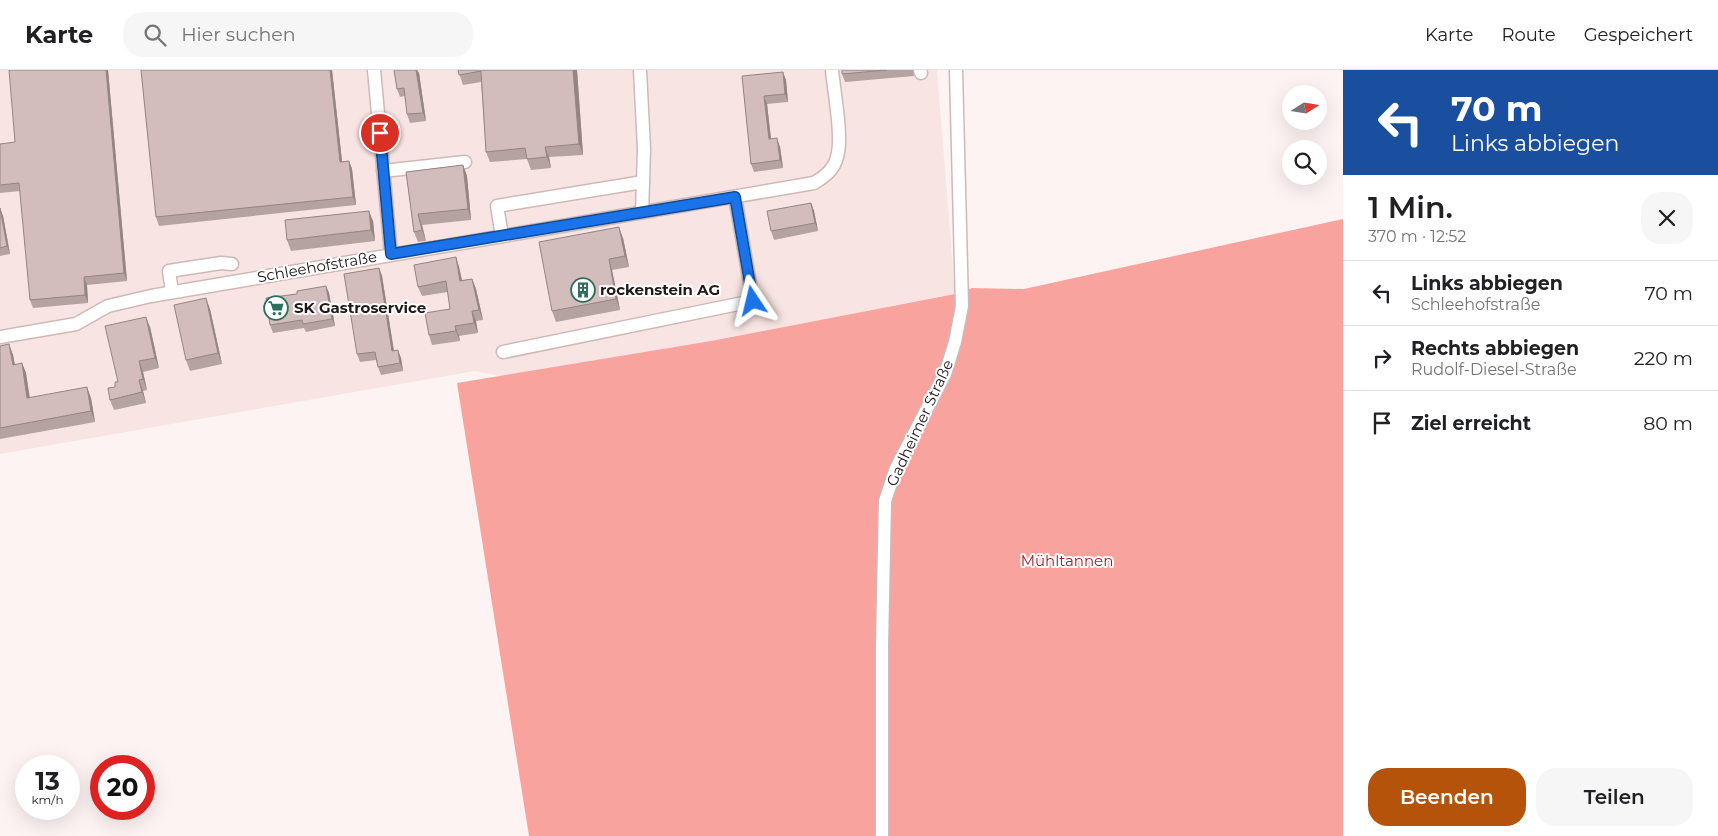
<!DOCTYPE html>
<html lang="de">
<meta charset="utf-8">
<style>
:root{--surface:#fff;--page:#f6f6f6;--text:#202124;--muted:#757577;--line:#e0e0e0;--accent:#b45309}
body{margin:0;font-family:Montserrat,sans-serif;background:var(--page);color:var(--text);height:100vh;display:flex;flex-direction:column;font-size:19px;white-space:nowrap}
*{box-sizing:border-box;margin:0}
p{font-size:16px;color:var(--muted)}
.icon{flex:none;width:28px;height:28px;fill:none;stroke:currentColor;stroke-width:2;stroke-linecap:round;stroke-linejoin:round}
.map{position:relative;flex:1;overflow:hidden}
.panel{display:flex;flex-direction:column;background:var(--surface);width:375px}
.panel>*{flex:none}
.top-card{background:#1a4fa0;color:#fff;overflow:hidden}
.needle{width:32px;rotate:78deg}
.buttons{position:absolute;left:1282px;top:15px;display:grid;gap:10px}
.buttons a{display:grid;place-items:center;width:45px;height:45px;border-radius:50%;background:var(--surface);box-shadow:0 5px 20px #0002;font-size:25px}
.speed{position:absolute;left:15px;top:685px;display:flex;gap:10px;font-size:25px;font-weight:700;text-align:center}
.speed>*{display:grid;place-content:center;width:65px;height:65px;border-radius:50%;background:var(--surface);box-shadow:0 5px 20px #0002;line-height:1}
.speed small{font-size:12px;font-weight:400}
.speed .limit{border:8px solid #d22;background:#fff;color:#111}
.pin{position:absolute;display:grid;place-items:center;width:42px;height:42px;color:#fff;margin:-21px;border:2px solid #fff;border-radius:50%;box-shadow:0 1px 5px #0007}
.me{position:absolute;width:55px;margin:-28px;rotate:350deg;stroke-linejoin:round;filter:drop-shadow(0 0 4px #0008)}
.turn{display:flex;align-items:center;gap:18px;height:105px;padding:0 25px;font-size:22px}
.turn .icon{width:65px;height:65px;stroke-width:2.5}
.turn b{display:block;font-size:35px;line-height:42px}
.round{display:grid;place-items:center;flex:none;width:52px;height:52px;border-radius:20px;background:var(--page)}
.head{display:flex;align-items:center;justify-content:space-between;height:85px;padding:0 25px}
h1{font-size:30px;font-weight:600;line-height:38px}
.cta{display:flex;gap:10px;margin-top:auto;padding:10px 25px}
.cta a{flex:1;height:58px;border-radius:20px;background:var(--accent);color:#fff;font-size:20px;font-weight:600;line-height:58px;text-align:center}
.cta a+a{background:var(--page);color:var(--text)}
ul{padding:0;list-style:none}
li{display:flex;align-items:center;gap:15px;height:65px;padding:0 25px;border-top:1px solid var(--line)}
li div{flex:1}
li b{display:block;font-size:19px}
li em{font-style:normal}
header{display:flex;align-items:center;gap:30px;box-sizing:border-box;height:70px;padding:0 25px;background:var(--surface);border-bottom:1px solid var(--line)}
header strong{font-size:24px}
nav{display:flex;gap:28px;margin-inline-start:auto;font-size:18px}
.search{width:350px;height:45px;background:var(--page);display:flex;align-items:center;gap:12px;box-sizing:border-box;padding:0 18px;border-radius:20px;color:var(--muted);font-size:19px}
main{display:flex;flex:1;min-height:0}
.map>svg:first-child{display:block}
.built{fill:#f8e5e3}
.forest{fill:#f9a39f}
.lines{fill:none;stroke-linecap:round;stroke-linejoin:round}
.minor-casing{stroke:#cfb9b8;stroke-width:15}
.minor{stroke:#fff;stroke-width:12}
.wall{fill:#b5a3a2}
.shaded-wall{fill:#948484}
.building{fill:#d3bdbc;stroke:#948484}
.route-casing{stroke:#114b97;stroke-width:12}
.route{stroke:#1a73e8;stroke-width:9}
.labels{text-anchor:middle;stroke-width:4;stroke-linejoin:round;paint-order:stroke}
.street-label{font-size:15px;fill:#211919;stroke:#fff}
.poi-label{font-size:15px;font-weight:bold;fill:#211919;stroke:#fff;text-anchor:start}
.park-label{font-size:15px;fill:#9c212a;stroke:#fff}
</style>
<header>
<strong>Karte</strong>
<div class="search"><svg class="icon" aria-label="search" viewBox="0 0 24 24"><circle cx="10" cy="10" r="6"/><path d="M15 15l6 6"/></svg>Hier suchen</div>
<nav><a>Karte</a><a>Route</a><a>Gespeichert</a></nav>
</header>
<main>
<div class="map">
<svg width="1343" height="766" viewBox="0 0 1343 766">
<rect width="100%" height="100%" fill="#fcf3f2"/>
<!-- built -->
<polygon class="built" points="0,0 937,0 955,224 711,271 501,306 475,301 0,384"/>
<!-- forest -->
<polygon class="forest" points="1343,149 1343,766 529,766 457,313 711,271 955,224 972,218 1024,219"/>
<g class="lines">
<!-- minor casing -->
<g class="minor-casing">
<g id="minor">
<polyline points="374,0 391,184"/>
<polyline points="640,0 644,79 643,112"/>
<polyline points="920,0 921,3"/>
<polyline points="383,101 465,92"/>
<polyline points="502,166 497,136 643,112 642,142"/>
<polyline points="172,222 169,201 221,193 232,194"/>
<path d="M 0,267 L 76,254 L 108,236 L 151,226 L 814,113 C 824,107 834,100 837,87 C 843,68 834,22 832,0"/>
<polyline points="503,282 753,231 735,127"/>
<polyline points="882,766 882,575 885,431 896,398 945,304 955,272 962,236 956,0"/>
</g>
</g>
<!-- minor -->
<use href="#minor" class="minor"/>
</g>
<!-- wall -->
<g class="wall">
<polygon points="108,0 127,211 87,215 88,233 33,238 30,230 20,121 0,123 0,74 15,72"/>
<polygon points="141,0 332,0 342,92 349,91 352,99 356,135 159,156 156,147"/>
<polygon points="394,0 417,0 419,3 426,51 410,53 407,44 405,26 400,27 397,19"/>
<polygon points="458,0 577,0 583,85 549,87 551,98 531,100 527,89 490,92 486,82 481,12 463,15"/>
<polygon points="842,0 913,0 914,6 845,12 842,4"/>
<polygon points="742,6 786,10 788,32 767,34 771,69 780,77 783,98 754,102 751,94"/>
<polygon points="463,95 467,106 471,150 422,155 426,171 418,172 414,162 406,102"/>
<polygon points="811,133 814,141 818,161 774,170 771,161"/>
<polygon points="0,138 3,146 10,184 0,186"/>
<polygon points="373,151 375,171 291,181 287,170"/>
<polygon points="623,168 629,197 612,200 620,240 556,252 552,241"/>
<polygon points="456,187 459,197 462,210 472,209 476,219 483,250 476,251 478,263 459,266 460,271 432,275 429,265 450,239 448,222 422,226 418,217"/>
<polygon points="379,198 382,206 394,280 401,288 403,301 381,305 378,297 376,290 360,292 357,284"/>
<polygon points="326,216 329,223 335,256 306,262 304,258 273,263 270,255 297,224"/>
<polygon points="210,239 222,294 190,301 186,290"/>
<polygon points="150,257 159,298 143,302 147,320 143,321 146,333 114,340 110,330 115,317"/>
<polygon points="9,274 13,285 15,295 22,293 26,303 30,328 91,328 95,352 0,369 0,276"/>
</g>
<!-- shaded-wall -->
<g class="shaded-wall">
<polygon points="106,0 108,0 127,211 124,203"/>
<polygon points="330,0 332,0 343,100 340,92"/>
<polygon points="416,0 417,0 419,3 426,51 423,43"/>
<polygon points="573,0 577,0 583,85 579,74"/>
<polygon points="783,2 786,10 788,32 785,24"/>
<polygon points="764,26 767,34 772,78 769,69"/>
<polygon points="777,68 780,77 783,98 780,90"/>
<polygon points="545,77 549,87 551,98 547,87"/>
<polygon points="349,91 352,99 356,135 353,127"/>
<polygon points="463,95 467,106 471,150 468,139"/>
<polygon points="811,133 814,141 818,161 815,153"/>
<polygon points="0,138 3,146 10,184 7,176"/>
<polygon points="369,141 373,151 375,171 371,160"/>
<polygon points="418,144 422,155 426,171 422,160"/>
<polygon points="619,157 623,168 629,197 625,186"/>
<polygon points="456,187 459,197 464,220 460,211"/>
<polygon points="609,189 612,200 620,240 616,229"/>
<polygon points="379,198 382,206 395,289 392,281"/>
<polygon points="84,207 87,215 88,233 85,225"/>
<polygon points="472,209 476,219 483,250 479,240"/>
<polygon points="326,216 329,223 335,256 332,249"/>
<polygon points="206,228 210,239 222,294 218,283"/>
<polygon points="472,241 476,251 478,263 474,253"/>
<polygon points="146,247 150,257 159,298 155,288"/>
<polygon points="455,256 459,266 460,271 456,261"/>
<polygon points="9,274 13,285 17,306 13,295"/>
<polygon points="398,280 401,288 403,301 400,293"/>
<polygon points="139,291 143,302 147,320 143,309"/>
<polygon points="22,293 26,303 31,339 27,328"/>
<polygon points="139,310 143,321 146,333 142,322"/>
<polygon points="87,317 91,328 95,352 91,341"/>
</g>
<!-- building -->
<g class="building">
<polygon points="9,0 106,0 124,203 84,207 85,225 30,230 19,113 0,115 0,74 15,72"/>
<polygon points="141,0 330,0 340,92 349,91 353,127 156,147"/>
<polygon points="394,0 416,0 423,43 407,44 404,18 397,19"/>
<polygon points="458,0 573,0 579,74 545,77 547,87 527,89 525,78 486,82 481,1 459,5"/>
<polygon points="842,0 887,0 842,4"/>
<polygon points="783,2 785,24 764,26 769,69 777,68 780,90 751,94 742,6"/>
<polygon points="463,95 468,139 418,144 422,160 414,162 406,102"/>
<polygon points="811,133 815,153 771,161 767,141"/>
<polygon points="0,138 7,176 0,178"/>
<polygon points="369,141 371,160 287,170 285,150"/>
<polygon points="619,157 625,186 609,189 616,229 552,241 539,172"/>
<polygon points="456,187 460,211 472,209 479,240 472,241 474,253 455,256 456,261 429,265 425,243 450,239 446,211 418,217 414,195"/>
<polygon points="379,198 392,281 398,280 400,293 378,297 375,282 357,284 344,204"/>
<polygon points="326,216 332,249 303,254 302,250 270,255 266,228 297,224 297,221"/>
<polygon points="206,228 218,283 186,290 174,235"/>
<polygon points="146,247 155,288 139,291 143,309 139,310 142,322 110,330 108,318 115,317 115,312 118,312 105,256"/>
<polygon points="9,274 13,295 22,293 27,328 87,317 91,341 0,358 0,276"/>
</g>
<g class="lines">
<!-- route casing -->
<g class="route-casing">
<polyline id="route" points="380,63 391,184 735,127 753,231"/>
</g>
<!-- route -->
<use href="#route" class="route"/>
</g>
<!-- icons -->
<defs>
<g id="building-ring" transform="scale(1.25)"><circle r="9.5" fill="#fff" stroke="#2e6e5d" stroke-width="1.5"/><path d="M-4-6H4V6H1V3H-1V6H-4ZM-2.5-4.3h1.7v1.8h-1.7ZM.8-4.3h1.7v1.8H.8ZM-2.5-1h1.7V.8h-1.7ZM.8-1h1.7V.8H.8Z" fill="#2e6e5d"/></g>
<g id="supermarket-ring" transform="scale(1.25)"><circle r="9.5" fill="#fff" stroke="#2e6e5d" stroke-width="1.5"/><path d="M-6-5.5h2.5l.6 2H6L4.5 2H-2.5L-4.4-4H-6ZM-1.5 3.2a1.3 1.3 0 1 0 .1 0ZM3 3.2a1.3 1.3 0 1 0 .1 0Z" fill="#2e6e5d"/></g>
</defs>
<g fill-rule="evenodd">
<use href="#building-ring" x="583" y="220"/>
<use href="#supermarket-ring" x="276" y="238"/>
</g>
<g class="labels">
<!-- street labels -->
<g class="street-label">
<text transform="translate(317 197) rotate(-10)" y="5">Schleehofstraße</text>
<text transform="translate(920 353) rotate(-65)" y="5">Gadheimer Straße</text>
</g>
<!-- poi labels -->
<g class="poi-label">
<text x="600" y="225">rockenstein AG</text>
<text x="294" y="243">SK Gastroservice</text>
</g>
<!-- park labels -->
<g class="park-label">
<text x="1067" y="496">Mühltannen</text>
</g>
</g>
</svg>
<div class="buttons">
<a><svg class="needle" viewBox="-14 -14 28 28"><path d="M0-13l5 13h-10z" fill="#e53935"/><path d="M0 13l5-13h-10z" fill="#757577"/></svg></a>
<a><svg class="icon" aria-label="search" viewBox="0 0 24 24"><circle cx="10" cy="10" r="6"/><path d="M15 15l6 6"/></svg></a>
</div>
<div class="speed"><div>13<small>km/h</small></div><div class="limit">20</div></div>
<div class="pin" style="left:380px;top:63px;background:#d93025"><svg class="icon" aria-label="arrive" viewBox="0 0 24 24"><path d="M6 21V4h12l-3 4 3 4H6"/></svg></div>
<svg class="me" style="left:753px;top:231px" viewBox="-20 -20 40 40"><path d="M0-17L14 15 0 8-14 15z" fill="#1a73e8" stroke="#fff" stroke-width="4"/></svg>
</div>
<section class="panel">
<div class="top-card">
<div class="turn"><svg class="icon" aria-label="left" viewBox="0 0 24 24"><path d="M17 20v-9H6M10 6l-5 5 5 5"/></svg><div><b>70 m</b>Links abbiegen</div></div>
</div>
<div class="head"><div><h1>1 Min.</h1><p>370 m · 12:52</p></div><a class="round"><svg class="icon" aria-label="close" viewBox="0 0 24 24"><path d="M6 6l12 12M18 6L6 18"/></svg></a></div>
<ul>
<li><svg class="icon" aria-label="left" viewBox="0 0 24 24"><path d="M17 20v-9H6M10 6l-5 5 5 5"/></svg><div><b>Links abbiegen</b><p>Schleehofstraße</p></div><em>70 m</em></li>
<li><svg class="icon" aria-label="right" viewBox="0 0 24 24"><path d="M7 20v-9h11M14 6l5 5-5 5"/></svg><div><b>Rechts abbiegen</b><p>Rudolf-Diesel-Straße</p></div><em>220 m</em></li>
<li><svg class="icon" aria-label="arrive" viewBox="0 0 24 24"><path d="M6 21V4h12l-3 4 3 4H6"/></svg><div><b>Ziel erreicht</b></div><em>80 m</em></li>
</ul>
<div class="cta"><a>Beenden</a><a>Teilen</a></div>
</section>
</main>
